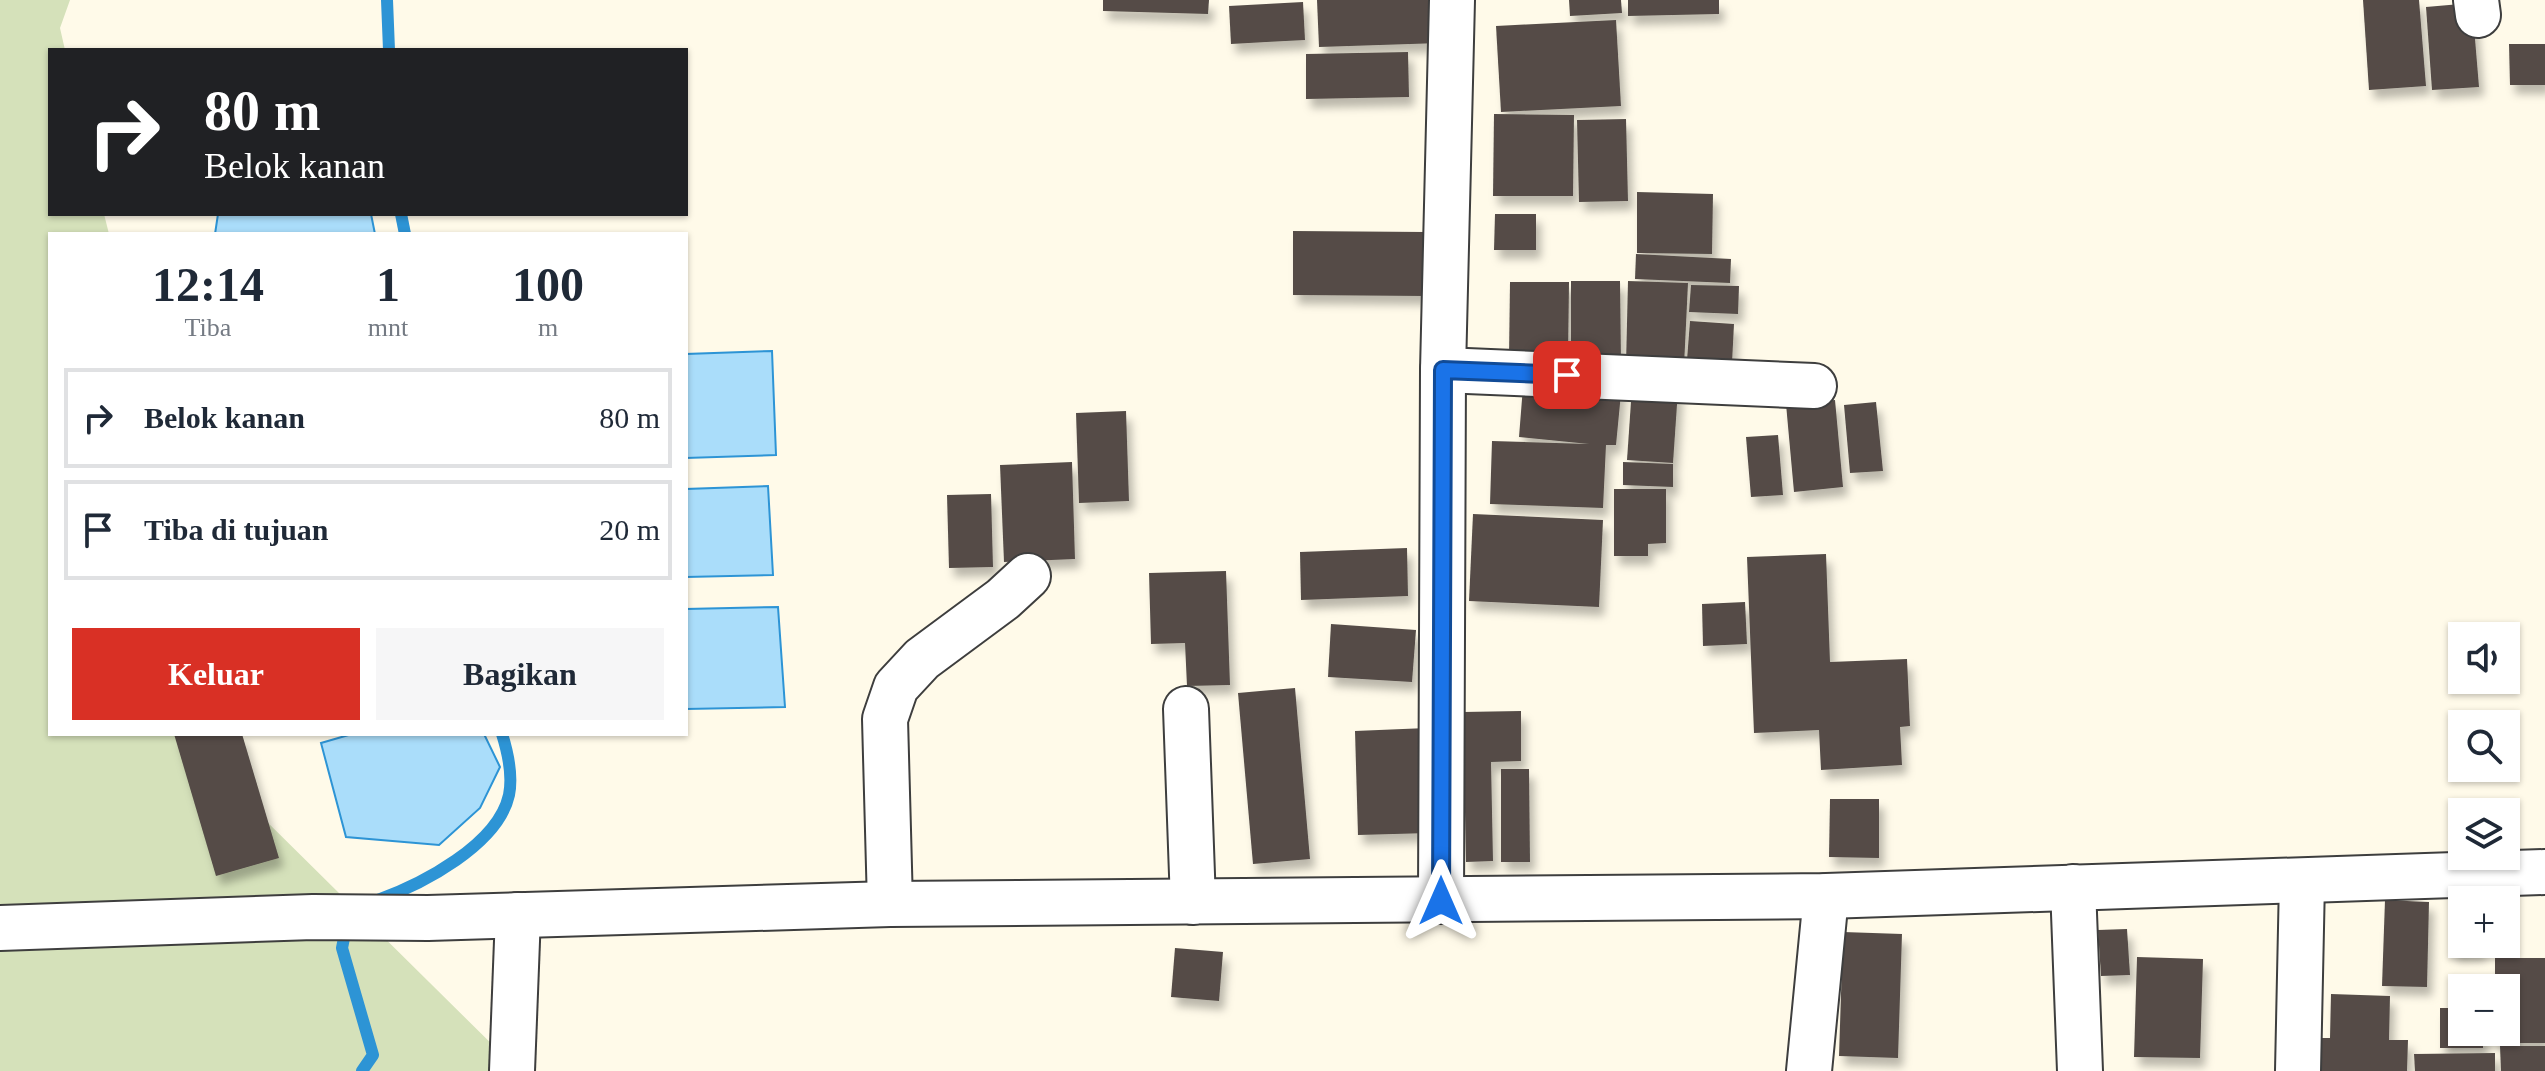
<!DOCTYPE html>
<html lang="id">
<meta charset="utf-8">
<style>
:root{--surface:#fff;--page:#f6f6f7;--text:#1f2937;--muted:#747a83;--line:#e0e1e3;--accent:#d93025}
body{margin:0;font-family:Georgia,serif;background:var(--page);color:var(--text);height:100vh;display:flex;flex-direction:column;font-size:30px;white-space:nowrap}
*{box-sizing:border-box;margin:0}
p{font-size:26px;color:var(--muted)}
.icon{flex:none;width:44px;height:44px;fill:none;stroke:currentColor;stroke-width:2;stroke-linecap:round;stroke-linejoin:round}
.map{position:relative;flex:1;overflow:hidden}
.drawer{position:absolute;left:48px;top:232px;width:640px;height:504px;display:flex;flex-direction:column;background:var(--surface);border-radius:0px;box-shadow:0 2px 6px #0004}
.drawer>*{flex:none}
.top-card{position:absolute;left:48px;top:48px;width:640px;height:168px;border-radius:0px;box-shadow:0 2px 6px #0004;background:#202124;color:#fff;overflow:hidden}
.fabs{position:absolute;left:2448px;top:622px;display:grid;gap:16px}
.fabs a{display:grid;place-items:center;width:72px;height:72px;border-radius:0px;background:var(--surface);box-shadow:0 2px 6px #0004;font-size:40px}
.pin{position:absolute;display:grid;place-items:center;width:68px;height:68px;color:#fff;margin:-34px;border-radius:16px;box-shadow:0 4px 12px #0006}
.me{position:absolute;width:88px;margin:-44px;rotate:0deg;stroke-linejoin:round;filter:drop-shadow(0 0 6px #0008)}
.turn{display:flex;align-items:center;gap:28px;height:168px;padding:0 24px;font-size:36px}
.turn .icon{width:104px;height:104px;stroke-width:2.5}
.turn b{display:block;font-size:56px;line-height:68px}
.eta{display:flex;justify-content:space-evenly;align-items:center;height:136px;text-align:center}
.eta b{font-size:48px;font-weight:600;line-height:56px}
.action{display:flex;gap:16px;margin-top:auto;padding:16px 24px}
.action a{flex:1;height:92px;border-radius:0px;background:var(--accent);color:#fff;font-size:32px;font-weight:600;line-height:92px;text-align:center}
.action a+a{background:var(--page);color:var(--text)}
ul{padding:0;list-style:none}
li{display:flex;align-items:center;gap:24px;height:100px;margin:0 16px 12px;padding:0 8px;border:4px solid var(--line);border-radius:0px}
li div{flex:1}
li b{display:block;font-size:30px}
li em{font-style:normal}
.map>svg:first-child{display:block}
.cemetery{fill:#d5e1ba}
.water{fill:#aaddfa;stroke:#2d94d5;stroke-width:2}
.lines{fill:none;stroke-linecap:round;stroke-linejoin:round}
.stream{stroke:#2d94d5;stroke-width:12}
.building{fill:#544c47;filter:url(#shadow)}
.minor-casing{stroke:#3e3e3e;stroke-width:48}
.minor{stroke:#fff;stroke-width:44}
.route-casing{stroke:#114b97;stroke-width:20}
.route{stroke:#1a73e8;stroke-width:14}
</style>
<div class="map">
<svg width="2545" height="1071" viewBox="0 0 2545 1071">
<defs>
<filter id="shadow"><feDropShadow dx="5" dy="9" stdDeviation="4" flood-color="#0004"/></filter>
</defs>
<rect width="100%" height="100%" fill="#fffae9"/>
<!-- cemetery -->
<polygon class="cemetery" points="0,0 70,0 60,28 65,50 50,50 50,214 104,214 109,234 50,234 50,734 228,734 243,798 519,1071 0,1071"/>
<!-- water -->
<g class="water">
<polygon points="218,214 371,214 375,234 215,234"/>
<polygon points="772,351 776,455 686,458 686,354"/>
<polygon points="768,486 773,575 686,577 686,489"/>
<polygon points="778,607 785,707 686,709 686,609"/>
<polygon points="352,734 484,734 500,767 480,808 439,845 346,837 321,743"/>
</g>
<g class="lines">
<!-- stream -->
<g class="stream">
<polyline points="387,0 389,50"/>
<polyline points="401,214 405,234"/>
<path d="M 378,900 C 422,884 498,845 509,795 C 513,775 508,753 502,734"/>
<polyline points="347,923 342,948 373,1055 362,1071"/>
</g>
</g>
<!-- building -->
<g class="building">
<polygon points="1103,0 1209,0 1208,14 1103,11"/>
<polygon points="1317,0 1439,0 1441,43 1319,47"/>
<polygon points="1569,0 1621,0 1622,13 1570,16"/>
<polygon points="1628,0 1719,0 1719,14 1628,16"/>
<polygon points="2363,0 2419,0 2426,86 2369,90"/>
<polygon points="1303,2 1305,40 1231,44 1229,6"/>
<polygon points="2472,3 2479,87 2432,90 2426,7"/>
<polygon points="1616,20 1621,106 1501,112 1496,26"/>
<polygon points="2509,44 2545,44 2545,85 2510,85"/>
<polygon points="1408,52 1409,97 1306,99 1306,54"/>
<polygon points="1494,114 1574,115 1573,196 1493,196"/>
<polygon points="1626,119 1628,201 1579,202 1577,120"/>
<polygon points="1637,192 1713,194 1712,254 1637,253"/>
<polygon points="1495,214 1536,214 1536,250 1494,250"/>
<polygon points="1293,231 1425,232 1425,296 1293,295"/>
<polygon points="1636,254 1731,259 1730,283 1635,279"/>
<polygon points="1571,281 1620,281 1621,362 1571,362"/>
<polygon points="1628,281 1688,283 1684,366 1626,364"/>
<polygon points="1510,282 1569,282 1568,359 1509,358"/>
<polygon points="1691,285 1739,286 1738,314 1689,312"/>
<polygon points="1690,321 1734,324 1732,363 1687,360"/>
<polygon points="1524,374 1622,383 1616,445 1606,445 1603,508 1490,504 1492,441 1589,444 1519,437"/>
<polygon points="1632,387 1678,390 1673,463 1627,460"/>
<polygon points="1835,400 1843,487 1794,492 1786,404"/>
<polygon points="1876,402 1883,471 1850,473 1844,405"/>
<polygon points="1126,411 1129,501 1079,503 1076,413"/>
<polygon points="1778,435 1783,495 1751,497 1746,437"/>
<polygon points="1072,462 1075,559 1004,562 1000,465"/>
<polygon points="1623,462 1673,464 1673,487 1623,485"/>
<polygon points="1614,489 1666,489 1666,543 1648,544 1648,556 1614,556"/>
<polygon points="991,494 993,567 949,568 947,495"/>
<polygon points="1473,514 1603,520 1599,607 1469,601"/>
<polygon points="1407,548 1408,596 1301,600 1300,552"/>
<polygon points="1826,554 1830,662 1907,659 1910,726 1900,727 1902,765 1821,770 1819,730 1754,733 1747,557"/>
<polygon points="1226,571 1230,685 1187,686 1185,643 1151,644 1149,573"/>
<polygon points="1745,602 1747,644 1703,646 1702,604"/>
<polygon points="1331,624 1416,630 1412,682 1328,677"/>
<polygon points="1295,688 1310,859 1253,864 1238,693"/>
<polygon points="1521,711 1521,761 1491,762 1493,861 1466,862 1463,712"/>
<polygon points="1427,728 1430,833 1358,835 1355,731"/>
<polygon points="174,734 242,734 279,858 216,876"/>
<polygon points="1501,769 1529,769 1530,862 1501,862"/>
<polygon points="1830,799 1879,799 1879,858 1829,857"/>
<polygon points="2385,900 2429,902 2427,987 2382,986"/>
<polygon points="2452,913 2462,913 2462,944 2481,944 2481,952 2452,953"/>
<polygon points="2127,929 2130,975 2101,976 2098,930"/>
<polygon points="1843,932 1902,934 1898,1058 1839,1056"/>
<polygon points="1175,948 1223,952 1219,1001 1171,997"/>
<polygon points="2137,957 2203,959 2200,1058 2134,1057"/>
<polygon points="2495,958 2545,958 2545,1043 2495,1043 2495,1032 2506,1032 2506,988 2495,988"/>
<polygon points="2331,994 2390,996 2389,1040 2408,1040 2407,1071 2313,1071 2313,1038 2330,1038"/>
<polygon points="2440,1008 2462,1008 2462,1032 2483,1032 2483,1048 2440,1048"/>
<polygon points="2500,1046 2545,1046 2545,1071 2501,1071"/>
<polygon points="2495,1053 2495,1071 2415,1071 2414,1054"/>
</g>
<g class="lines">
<!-- minor casing -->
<g class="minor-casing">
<g id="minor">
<polyline points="2476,0 2478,15"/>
<polyline points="1443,370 1814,386"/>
<polyline points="1186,709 1193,902"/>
<polyline points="2073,887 2080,1071"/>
<polyline points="1441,901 1443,370 1452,0"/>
<polyline points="890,904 885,719 896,687 922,659 1003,599 1028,576"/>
<polyline points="0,928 313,917 428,918 890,904 1826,896 2545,872"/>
<polyline points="512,1071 518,915"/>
<polyline points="1809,1071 1826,896"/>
<polyline points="2298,1071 2302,881"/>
</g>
</g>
<!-- minor -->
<use href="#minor" class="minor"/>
</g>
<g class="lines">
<!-- route casing -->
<g class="route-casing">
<polyline id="route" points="1441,901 1443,370 1567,375"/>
</g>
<!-- route -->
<use href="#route" class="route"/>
</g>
</svg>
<div class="fabs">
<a><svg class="icon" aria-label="sound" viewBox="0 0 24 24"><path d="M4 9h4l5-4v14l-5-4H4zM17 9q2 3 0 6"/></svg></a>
<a><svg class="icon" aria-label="search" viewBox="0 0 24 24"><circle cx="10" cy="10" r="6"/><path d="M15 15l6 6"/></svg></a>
<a><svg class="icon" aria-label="layers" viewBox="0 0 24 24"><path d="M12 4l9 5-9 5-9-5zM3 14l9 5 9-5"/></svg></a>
<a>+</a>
<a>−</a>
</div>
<div class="pin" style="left:1567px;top:375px;background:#d93025"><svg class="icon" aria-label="arrive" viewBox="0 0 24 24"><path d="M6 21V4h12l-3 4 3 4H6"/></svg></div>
<svg class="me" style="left:1441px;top:901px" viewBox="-20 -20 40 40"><path d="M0-17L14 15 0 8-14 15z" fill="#1a73e8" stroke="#fff" stroke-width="4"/></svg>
<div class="top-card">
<div class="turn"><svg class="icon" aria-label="right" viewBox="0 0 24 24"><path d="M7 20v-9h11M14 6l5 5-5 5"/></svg><div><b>80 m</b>Belok kanan</div></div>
</div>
<section class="drawer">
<div class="eta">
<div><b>12:14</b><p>Tiba</p></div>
<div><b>1</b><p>mnt</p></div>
<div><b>100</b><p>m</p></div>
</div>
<ul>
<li><svg class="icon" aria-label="right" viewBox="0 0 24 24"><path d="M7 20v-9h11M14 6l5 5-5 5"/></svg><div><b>Belok kanan</b></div><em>80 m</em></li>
<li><svg class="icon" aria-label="arrive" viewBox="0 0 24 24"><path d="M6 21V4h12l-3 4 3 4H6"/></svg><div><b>Tiba di tujuan</b></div><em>20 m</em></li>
</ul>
<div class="action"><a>Keluar</a><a>Bagikan</a></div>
</section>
</div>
